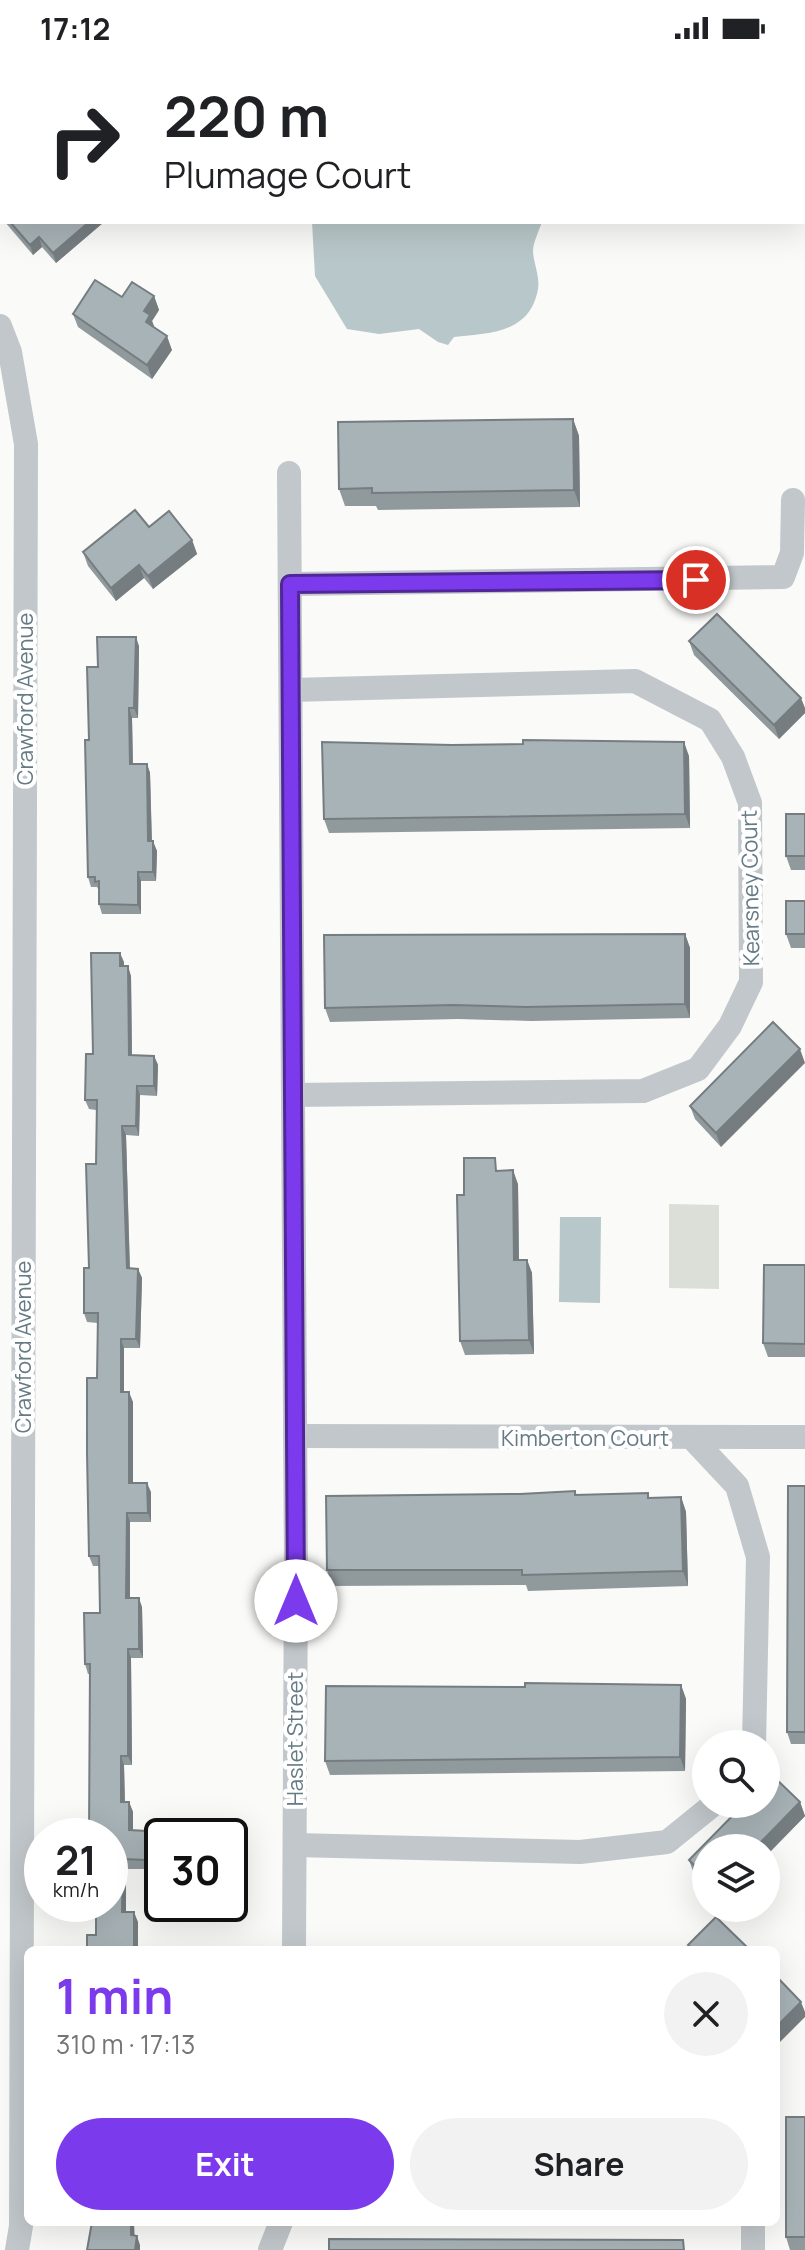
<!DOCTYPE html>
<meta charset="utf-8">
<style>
:root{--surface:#fff;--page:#f2f2f2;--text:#202124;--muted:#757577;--accent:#7c3aed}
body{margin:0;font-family:Manrope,sans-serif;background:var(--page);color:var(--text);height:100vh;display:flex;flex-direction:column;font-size:30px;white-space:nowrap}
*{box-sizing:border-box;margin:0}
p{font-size:26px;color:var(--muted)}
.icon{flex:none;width:44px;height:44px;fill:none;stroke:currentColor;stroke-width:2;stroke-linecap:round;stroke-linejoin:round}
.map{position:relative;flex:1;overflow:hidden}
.drawer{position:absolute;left:24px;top:1890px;width:756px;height:280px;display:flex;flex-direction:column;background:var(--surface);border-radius:12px;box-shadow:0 8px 32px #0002}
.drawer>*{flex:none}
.hud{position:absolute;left:0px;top:0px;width:806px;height:168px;box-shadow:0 8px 32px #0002;background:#fff;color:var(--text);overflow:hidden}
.buttons{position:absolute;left:692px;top:1674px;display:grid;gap:16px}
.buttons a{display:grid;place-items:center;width:88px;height:88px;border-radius:50%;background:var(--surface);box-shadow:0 8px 32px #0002;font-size:40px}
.speed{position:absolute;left:24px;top:1762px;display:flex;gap:16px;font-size:40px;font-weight:700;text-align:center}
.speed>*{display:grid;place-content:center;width:104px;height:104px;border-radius:50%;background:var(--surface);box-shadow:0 8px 32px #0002;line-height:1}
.speed small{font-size:20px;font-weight:400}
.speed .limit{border:4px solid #111;border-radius:12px;background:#fff;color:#111}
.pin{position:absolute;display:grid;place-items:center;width:68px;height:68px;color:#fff;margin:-34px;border:4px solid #fff;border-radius:50%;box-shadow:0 2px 8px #0007}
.me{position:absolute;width:88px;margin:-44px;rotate:0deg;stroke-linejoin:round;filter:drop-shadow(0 0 6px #0008)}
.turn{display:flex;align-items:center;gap:28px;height:168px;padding:0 32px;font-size:36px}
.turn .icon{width:104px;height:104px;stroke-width:2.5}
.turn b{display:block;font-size:56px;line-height:68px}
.round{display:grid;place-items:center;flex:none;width:84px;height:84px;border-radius:42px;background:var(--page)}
.overview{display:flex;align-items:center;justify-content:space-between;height:136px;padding:0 32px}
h1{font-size:48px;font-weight:700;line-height:60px;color:var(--accent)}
.button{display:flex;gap:16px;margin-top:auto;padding:16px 32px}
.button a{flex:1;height:92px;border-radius:48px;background:var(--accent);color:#fff;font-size:32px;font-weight:700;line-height:92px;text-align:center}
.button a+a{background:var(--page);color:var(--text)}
.status{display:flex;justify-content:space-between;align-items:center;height:56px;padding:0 40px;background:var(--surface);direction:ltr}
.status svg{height:22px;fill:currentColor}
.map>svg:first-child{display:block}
.green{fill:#dbdfd7}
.water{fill:#b8c7c9}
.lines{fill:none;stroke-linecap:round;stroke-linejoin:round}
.street{stroke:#c1c7ca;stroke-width:24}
.wall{fill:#909a9d}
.shaded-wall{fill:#767d80}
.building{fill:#a8b3b7;stroke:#767d80;stroke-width:2}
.route-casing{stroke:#51269a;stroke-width:20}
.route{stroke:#7c3aed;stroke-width:14}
.labels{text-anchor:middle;stroke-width:8;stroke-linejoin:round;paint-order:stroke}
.street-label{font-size:22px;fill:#657a83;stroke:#fff}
</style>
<div class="status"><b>17:12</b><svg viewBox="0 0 49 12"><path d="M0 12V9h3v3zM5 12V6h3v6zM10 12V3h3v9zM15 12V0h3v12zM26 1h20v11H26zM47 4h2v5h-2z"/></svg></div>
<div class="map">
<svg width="805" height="2194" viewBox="0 0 805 2194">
<rect width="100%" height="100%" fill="#fafaf8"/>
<!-- green -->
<polygon class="green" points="669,1148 719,1149 719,1233 669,1232"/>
<!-- water -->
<g class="water">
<path d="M 312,166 L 542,166 C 539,175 533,186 533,196 C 534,208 540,221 538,233 C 530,278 489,277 454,281 L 448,289 L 438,286 L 419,273 L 379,278 L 347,273 L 315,220 Z"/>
<polygon points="560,1161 601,1161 600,1247 559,1246"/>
</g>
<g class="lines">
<!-- street -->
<g class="street">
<polyline points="0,270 10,296 26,388 21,2170 17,2194"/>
<polyline points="289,417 296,1515 294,1894"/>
<polyline points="290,528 783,521 792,497 793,444"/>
<polyline points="291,634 635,625 710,664 733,701 750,747 751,926 730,970 698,1013 643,1035 293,1039"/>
<polyline points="295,1380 805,1381"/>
<polyline points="692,1382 737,1430 758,1501 754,1688"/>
<polyline points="295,1789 580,1796 667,1786 714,1748"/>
<polyline points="270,2194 281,2166"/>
<polyline points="753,2194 753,2166"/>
</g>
</g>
<!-- wall -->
<g class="wall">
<polygon points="5,166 104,166 56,207 42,191 33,199"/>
<polygon points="154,240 159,254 152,265 155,273 172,294 152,323 78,271 73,258 122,241"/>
<polygon points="573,363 579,380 580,451 378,454 376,450 345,450 339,433"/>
<polygon points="149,471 192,484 197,498 153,533 144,522 116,545 88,510 83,496"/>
<polygon points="689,585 805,652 805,657 779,683 694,599"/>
<polygon points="139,590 138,662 132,662 133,708 147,708 150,717 152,785 157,795 156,825 141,825 141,858 102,858 99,848 99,835 97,831 91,831 88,821 89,684 98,611"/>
<polygon points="689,700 690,772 329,777 324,763"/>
<polygon points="805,758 805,814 791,814 786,800"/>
<polygon points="805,845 805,892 791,892 786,878"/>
<polygon points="685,878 690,892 690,962 531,965 458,963 330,966 325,952"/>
<polygon points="120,897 124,910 131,920 132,999 154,1000 158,1009 157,1040 140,1039 139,1080 126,1079 130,1212 138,1213 142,1222 140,1292 124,1292 124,1336 133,1346 133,1427 151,1436 151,1466 130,1466 130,1542 142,1551 143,1602 131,1602 132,1709 124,1709 125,1746 129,1746 133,1756 133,1774 151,1784 151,1813 126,1813 126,1856 138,1866 96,1879 110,1848 90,1618 88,1618 85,1608 100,1557 99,1510 93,1510 89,1500 97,1322 98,1267 87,1266 84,1257 89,1212 96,1108 96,1054 89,1053 85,1044 93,998"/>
<polygon points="773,966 721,1091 695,1063 690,1050"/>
<polygon points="500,1115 518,1128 519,1204 527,1204 532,1217 534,1298 465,1299 460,1285 464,1139"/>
<polygon points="805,1209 805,1301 768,1301 763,1287"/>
<polygon points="805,1430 805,1688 791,1688 787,1676"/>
<polygon points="575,1435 577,1439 648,1437 649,1442 681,1441 686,1456 688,1530 528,1535 526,1529 332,1530 327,1514 520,1438"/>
<polygon points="681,1629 686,1643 685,1715 330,1719 325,1705 525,1631"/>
<polygon points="772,1719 800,1746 805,1760 766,1800 766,1792 706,1792 706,1830 694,1818 689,1804 744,1748 766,1748 766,1726"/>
<polygon points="805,2061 805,2194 790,2194 786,2181"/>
</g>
<!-- shaded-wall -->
<g class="shaded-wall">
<polygon points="89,166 104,166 56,207 53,197"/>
<polygon points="39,181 42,191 33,199 30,189"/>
<polygon points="154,240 159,254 152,265 155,273 146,266 144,255"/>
<polygon points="167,280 172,294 152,323 147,309"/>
<polygon points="573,363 579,380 580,451 574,434"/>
<polygon points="192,484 197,498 153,533 148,520"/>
<polygon points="139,509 144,522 116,545 111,532"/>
<polygon points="136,581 139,590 138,662 134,652"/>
<polygon points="801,642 805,652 805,657 779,683 774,669"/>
<polygon points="129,652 132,662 133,717 130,708"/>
<polygon points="684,686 689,700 690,772 685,758"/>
<polygon points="147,708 150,717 152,795 148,785"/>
<polygon points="153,785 157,795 156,825 153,816"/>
<polygon points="138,816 141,825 141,858 138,849"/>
<polygon points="685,878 690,892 690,962 685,948"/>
<polygon points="120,897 124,906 124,920 120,910"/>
<polygon points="128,910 131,920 132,1009 129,999"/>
<polygon points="800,993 805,1007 721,1091 716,1077"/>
<polygon points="154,1000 158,1009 157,1040 154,1030"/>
<polygon points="137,1030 140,1039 139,1080 136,1070"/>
<polygon points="122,1070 126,1079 130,1222 127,1212"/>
<polygon points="513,1114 518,1128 519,1217 514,1204"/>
<polygon points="527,1204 532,1217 534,1298 529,1284"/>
<polygon points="138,1213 142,1222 140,1292 136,1283"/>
<polygon points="121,1283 124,1292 124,1346 121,1336"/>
<polygon points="129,1336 133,1346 133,1436 129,1427"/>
<polygon points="147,1427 151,1436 151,1466 148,1457"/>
<polygon points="681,1441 686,1456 688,1530 683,1515"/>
<polygon points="127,1457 130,1466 130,1552 126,1542"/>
<polygon points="139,1542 142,1551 143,1602 139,1593"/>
<polygon points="128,1593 131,1602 132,1709 128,1700"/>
<polygon points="681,1629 686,1643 685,1715 680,1701"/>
<polygon points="121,1700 124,1709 125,1755 121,1746"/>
<polygon points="129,1746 133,1756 133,1784 129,1774"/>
<polygon points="800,1746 805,1760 766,1800 766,1792 755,1792"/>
<polygon points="147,1775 151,1784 151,1813 147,1804"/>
<polygon points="123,1803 126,1813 126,1866 122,1856"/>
<polygon points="134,1856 138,1866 138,1894 134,1894"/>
<polygon points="801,1946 805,1956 805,1961 779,1987 776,1980 776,1971"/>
<polygon points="131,2166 134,2166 135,2189 131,2179"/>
<polygon points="137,2180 140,2189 140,2194 135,2194"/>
</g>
<!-- building -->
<g class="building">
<polygon points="10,166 89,166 53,197 39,181 30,189"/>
<polygon points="95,224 122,241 132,226 154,240 144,255 150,259 146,266 167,280 147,309 73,258"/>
<polygon points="573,363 574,434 372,437 372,432 339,433 338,366"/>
<polygon points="135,454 149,471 169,455 192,484 148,520 139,509 111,532 83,496"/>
<polygon points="717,558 801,642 774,669 689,585"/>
<polygon points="97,581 136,581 134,652 129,652 130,708 147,708 148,785 153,785 153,816 138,816 138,849 99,848 99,825 95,826 95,821 88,821 85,684 89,684 87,611 98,611"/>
<polygon points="523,684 684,686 685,758 324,763 322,686 452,689 523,688"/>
<rect x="786" y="758" width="19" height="42"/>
<rect x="786" y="845" width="19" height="33"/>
<polygon points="685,878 685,948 526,951 453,949 325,952 324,879"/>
<polygon points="91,897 120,897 120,910 128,910 129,999 154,1000 154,1030 137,1030 136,1070 122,1070 127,1212 138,1213 136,1283 121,1283 121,1336 129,1336 129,1427 147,1427 148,1457 127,1457 126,1542 139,1542 139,1593 128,1593 128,1700 121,1700 121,1746 129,1746 129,1774 147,1775 147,1804 123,1803 122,1856 134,1856 134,1894 87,1894 87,1879 96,1879 96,1848 110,1848 110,1780 89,1780 90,1608 85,1608 84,1557 100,1557 99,1500 89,1500 87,1397 87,1322 97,1322 98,1257 84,1257 84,1212 89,1212 86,1108 96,1108 97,1044 85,1044 86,998 93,998"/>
<polygon points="773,966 800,993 716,1077 690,1050"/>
<polygon points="464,1102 495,1102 496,1115 513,1114 514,1204 527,1204 529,1284 460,1285 457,1139 464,1139"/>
<polygon points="764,1209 805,1209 805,1288 763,1287"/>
<polygon points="788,1430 805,1430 805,1676 787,1676"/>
<polygon points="575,1435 575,1439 648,1437 648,1442 681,1441 683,1515 522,1519 522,1514 327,1514 326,1440 520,1438"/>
<polygon points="525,1627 681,1629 680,1701 325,1705 326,1630 525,1631"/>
<polygon points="772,1719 800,1746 755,1792 706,1792 706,1821 689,1804 744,1748 766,1748 766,1726"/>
<polygon points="716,1861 750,1894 694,1894 688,1889"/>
<polygon points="776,1920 801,1946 776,1971"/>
<rect x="786" y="2061" width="19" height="120"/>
<polygon points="92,2166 131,2166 131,2179 137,2180 135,2194 87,2194"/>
<polygon points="329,2183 683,2184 684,2194 329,2194"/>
</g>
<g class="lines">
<!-- route casing -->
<g class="route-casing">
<polyline id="route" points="296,1545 290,528 696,524"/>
</g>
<!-- route -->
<use href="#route" class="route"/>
</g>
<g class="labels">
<!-- street labels -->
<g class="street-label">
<text transform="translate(25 643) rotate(-90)" y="8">Crawford Avenue</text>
<text transform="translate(750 832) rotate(-91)" y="8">Kearsney Court</text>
<text transform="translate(23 1291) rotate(-90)" y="8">Crawford Avenue</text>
<text x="585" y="1390">Kimberton Court</text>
<text transform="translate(295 1683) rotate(-90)" y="8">Haslet Street</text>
</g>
</g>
</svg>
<div class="buttons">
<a><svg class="icon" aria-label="search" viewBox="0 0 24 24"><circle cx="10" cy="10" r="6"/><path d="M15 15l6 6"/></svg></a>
<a><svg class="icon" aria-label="layers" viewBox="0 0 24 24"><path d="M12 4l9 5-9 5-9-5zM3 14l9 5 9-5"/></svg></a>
</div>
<div class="speed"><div>21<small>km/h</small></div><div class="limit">30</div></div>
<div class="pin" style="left:696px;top:524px;background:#d93025"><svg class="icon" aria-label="arrive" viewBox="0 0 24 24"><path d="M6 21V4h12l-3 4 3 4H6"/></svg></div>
<svg class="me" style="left:296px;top:1545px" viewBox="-20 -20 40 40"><circle r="19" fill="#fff"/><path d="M0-13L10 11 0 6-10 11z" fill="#7c3aed"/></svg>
<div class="hud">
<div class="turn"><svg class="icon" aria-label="right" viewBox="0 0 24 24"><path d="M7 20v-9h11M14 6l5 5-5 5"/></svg><div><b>220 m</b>Plumage Court</div></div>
</div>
<section class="drawer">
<div class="overview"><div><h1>1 min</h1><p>310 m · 17:13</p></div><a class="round"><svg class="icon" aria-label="close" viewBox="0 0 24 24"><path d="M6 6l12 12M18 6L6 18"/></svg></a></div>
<div class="button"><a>Exit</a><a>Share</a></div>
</section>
</div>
